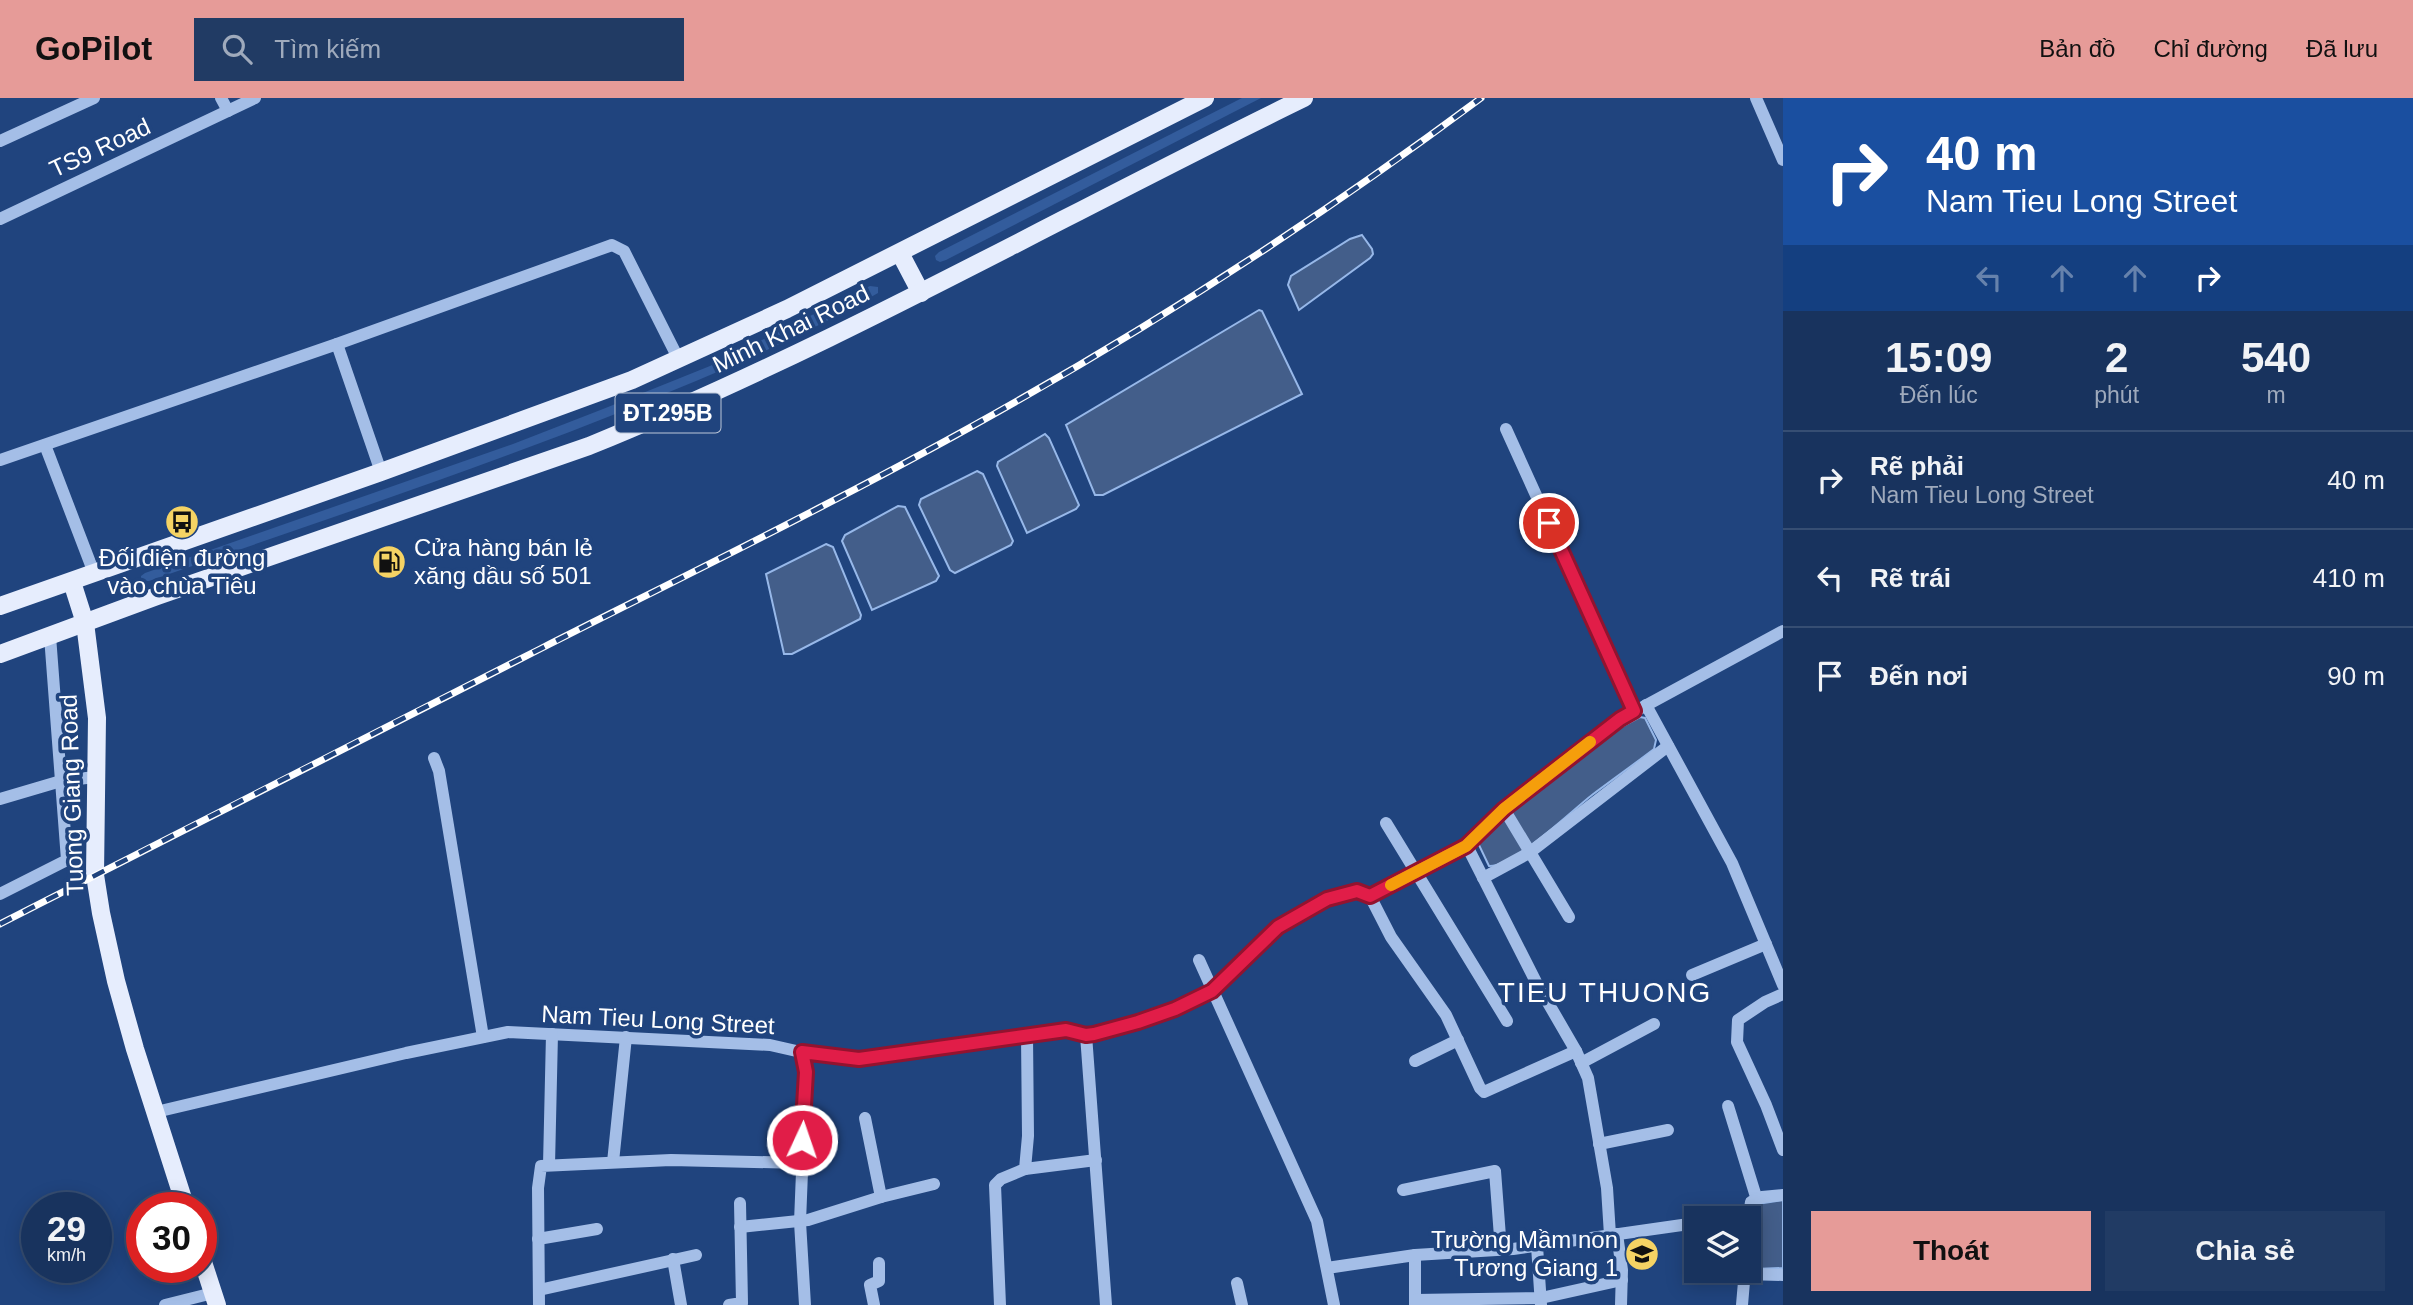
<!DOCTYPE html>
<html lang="vi">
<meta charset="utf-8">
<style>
:root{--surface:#18335e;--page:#213b64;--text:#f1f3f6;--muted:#9faabc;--line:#364e73;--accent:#e69b98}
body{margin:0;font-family:Helvetica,sans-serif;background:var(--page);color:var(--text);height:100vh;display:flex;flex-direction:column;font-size:26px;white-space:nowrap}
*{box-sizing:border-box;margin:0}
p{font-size:23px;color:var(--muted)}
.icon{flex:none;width:38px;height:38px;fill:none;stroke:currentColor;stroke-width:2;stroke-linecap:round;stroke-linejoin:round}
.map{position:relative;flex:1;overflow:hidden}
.details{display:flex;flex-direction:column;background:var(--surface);width:630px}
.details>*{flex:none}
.hud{background:#1a4fa0;color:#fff;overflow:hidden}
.fabs{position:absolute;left:1684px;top:1108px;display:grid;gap:14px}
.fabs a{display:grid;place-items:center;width:77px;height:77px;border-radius:0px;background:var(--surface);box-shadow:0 4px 18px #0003,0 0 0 2px var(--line);font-size:35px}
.speed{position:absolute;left:21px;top:1094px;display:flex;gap:14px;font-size:35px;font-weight:700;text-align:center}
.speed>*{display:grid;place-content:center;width:91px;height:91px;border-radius:50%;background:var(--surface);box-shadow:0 4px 18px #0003,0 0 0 2px var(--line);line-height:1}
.speed small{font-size:18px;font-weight:400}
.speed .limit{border:10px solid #d22;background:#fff;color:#111}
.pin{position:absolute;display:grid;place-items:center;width:60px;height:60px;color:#fff;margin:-30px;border:4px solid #fff;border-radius:50%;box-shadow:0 2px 7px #0007}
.me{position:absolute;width:77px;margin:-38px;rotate:3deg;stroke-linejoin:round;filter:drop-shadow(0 0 5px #0008)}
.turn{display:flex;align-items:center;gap:24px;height:147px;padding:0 28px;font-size:32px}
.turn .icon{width:91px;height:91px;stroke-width:2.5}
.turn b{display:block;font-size:49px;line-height:60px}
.lanes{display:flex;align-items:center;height:66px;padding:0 28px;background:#0003;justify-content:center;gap:35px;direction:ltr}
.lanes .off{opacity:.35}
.eta{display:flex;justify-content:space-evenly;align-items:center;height:119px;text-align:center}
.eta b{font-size:42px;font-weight:700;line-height:49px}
.button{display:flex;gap:14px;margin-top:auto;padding:14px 28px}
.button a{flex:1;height:80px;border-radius:0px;background:var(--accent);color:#111;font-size:28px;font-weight:700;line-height:80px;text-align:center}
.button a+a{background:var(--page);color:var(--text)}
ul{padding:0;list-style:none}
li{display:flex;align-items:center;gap:21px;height:98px;padding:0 28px;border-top:2px solid var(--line)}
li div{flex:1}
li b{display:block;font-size:26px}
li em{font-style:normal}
header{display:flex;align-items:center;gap:42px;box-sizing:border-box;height:98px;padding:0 35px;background:var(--accent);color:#111}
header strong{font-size:33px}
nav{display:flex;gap:38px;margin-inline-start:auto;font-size:24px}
.search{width:490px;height:63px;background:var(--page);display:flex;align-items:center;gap:18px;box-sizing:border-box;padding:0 24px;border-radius:0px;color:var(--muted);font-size:26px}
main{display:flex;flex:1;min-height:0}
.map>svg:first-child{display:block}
.green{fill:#335c9c}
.water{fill:#435e8a;stroke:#97b8e9;stroke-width:2}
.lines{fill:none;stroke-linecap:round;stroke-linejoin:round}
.minor{stroke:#a4bee7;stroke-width:12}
.major{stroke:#e6edfd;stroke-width:18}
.rail-casing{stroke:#fff;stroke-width:7}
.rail{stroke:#20447e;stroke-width:4.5;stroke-dasharray:13;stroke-linecap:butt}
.route-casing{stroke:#92132f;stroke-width:18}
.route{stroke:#e11d48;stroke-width:12}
.slow{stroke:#f59e0b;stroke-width:12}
.labels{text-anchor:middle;stroke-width:7;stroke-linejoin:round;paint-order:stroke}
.shield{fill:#20447e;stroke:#bcc7d8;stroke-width:2}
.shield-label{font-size:23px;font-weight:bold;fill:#fff}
.street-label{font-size:24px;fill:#fff;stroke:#20447e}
.poi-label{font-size:24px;fill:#fff;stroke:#20447e;text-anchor:start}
.quarter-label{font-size:28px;letter-spacing:2px;fill:#fff;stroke:#20447e}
</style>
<header>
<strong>GoPilot</strong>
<div class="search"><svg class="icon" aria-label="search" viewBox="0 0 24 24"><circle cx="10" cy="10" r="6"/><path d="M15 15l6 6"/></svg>Tìm kiếm</div>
<nav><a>Bản đồ</a><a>Chỉ đường</a><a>Đã lưu</a></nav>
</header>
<main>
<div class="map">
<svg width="1783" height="1207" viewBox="0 0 1783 1207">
<rect width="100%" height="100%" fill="#20447e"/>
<!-- green -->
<g class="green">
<polygon points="1242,0 1261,0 946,162 940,164 936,162 935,158 939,154"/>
<path d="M 870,188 L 878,189 L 878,195 C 799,241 712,277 628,311 C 471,374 309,427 149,483 L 141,483 L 141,478 L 145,475 L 513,346 L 603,311 L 710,268 Z"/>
</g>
<!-- water -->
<g class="water">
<polygon points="1362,137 1372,151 1373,156 1370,160 1299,212 1288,187 1291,178 1350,141"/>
<polygon points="1259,212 1262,213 1302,296 1103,397 1095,397 1066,327"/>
<polygon points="1045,336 1049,340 1079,407 1076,411 1027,435 997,368 998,364"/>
<polygon points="977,373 983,376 1013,443 1011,447 955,475 950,472 919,407 921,401"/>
<polygon points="898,408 905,409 939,478 936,483 872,512 842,443 845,437"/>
<polygon points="826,446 833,449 861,517 860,521 792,556 784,556 766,476"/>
<path d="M 1640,619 L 1645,620 L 1656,642 L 1654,651 C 1633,667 1612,682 1592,697 C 1570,714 1514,769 1489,768 L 1478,745 L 1499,723 L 1610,635 Z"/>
<polygon points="1783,1102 1783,1170 1754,1171 1751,1167 1753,1124 1756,1123 1755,1111 1757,1106"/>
</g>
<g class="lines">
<!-- minor -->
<g class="minor">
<polyline points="221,0 228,13"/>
<polyline points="1756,0 1783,62"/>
<polyline points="0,43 94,0"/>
<polyline points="0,121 255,0"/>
<polyline points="337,246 381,374"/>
<polyline points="1506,331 1634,613"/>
<polyline points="45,347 94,475"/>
<polyline points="0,362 337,246 612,147 624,153 679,262"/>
<polyline points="1646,607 1732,765 1783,887"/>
<polyline points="434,660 439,673 483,939"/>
<polyline points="0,701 61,683 95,679"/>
<polyline points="1504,711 1569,819"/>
<polyline points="1386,725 1507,923"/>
<polyline points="1467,748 1536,884 1576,953 1588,980 1607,1090 1610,1137"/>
<polyline points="1483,780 1529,755 1668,648"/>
<polyline points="0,796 67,762 50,538"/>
<polyline points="1370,798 1391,839 1446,917 1480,990 1484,994 1576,953"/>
<polyline points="1199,862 1317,1123 1334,1207"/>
<polyline points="1692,877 1766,846"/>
<polyline points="1783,896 1765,904 1738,922 1737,944 1766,1007 1783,1052"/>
<polyline points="1086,937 1106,1207"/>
<polyline points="802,954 806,974 800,1124 805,1207"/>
<polyline points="1415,963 1458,942"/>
<polyline points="1581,965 1654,926"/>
<polyline points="1728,1008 1757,1102"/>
<polyline points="156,1014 406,955 508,934 770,947 814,957 859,961 1066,932 1086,937 1094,936 1138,924 1175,910 1212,893 1278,829 1327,801 1357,793 1370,798 1467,748 1504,711 1621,621 1783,533"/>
<polyline points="865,1020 881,1099"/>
<polyline points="1599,1046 1668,1032"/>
<polyline points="613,1064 626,939"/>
<polyline points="549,1067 552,936"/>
<polyline points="1025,1071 1096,1062"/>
<polyline points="1403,1092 1495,1073 1501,1152"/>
<polyline points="1727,1120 1749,1117 1751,1104 1762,1099 1783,1097"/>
<polyline points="740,1129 808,1122 881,1099 934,1086"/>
<polyline points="1617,1136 1622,1172 1621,1207"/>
<polyline points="538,1141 597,1131"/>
<polyline points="1537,1148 1541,1207"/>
<polyline points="1415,1157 1415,1207"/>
<polyline points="673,1161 681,1207"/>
<polyline points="1327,1170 1415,1157 1513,1151 1696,1125"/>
<polyline points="1745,1176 1783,1177"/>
<polyline points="1237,1185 1242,1207"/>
<polyline points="539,1192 696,1157"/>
<polyline points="1415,1202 1541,1200 1622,1182"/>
<polyline points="165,1207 213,1195"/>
<polyline points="539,1207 538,1090 541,1068 671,1062 801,1065"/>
<polyline points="729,1207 742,1205 740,1105"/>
<polyline points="874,1207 870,1187 879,1183 879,1165"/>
<polyline points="1000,1207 995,1087 1001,1081 1025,1071 1028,1038 1027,938"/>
<polyline points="1742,1207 1745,1172"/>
</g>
<!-- major -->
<g class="major">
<polyline points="900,155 921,195"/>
<polyline points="72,484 85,525 97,620 95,777 101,815 116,883 135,951 186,1110"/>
<polyline points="0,508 381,374 632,282 787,211 1205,0"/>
<path d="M 0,556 L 157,498 L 589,348 C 835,248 1065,116 1304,0"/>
<polyline points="201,1158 217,1207"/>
</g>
<!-- rail casing -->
<g class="rail-casing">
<path id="rail" d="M 0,826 C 180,734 360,642 540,551 C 700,470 861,392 1017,303 C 1178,212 1333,110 1481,0"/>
</g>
<!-- rail -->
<use href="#rail" class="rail"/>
</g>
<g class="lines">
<!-- route casing -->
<g class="route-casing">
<polyline id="route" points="802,1042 806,974 802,954 859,961 1066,932 1086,937 1094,936 1138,924 1175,911 1212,893 1278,829 1327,801 1357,793 1370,798 1466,748 1504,711 1620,621 1634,613 1549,425"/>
</g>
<!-- route -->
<use href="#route" class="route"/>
<!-- slow -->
<polyline class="slow" points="1391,787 1466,748 1504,711 1590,644"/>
</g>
<!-- icons -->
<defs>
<g id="bus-disc" transform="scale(1.75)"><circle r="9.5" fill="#f5d364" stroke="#20447e"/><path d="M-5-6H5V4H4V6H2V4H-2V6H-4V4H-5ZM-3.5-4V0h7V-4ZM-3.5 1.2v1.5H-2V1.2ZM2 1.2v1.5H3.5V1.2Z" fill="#111"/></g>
<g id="fuel-disc" transform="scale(1.75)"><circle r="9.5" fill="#f5d364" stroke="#20447e"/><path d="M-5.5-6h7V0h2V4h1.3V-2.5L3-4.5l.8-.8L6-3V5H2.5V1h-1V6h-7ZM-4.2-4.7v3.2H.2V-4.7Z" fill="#111"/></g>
<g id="school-disc" transform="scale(1.75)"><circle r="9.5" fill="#f5d364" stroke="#20447e"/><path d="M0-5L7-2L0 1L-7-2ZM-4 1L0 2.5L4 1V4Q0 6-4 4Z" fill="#111"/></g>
</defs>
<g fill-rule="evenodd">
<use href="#bus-disc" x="182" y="424"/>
<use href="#fuel-disc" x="389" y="464"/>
<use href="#school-disc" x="1642" y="1156"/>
</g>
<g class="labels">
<!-- shield labels -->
<rect class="shield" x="615.5" y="295.5" width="105" height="39" rx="5"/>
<g class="shield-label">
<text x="668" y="323">ĐT.295B</text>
</g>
<!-- street labels -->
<g class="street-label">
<text transform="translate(100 50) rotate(-25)" y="8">TS9 Road</text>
<text transform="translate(791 231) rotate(-26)" y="8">Minh Khai Road</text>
<text transform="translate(72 697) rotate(-92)" y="8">Tuong Giang Road</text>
<text transform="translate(658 922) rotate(3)" y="8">Nam Tieu Long Street</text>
</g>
<!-- poi labels -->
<g class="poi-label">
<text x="414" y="458">Cửa hàng bán lẻ<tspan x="414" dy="28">xăng dầu số 501</tspan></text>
<text x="182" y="468" text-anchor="middle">Đối diện đường<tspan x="182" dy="28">vào chùa Tiêu</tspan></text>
<text x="1618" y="1150" text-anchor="end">Trường Mầm non<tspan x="1618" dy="28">Tương Giang 1</tspan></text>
</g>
<!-- quarter labels -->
<g class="quarter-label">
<text x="1605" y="904">TIEU THUONG</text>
</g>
</g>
</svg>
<div class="fabs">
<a><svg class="icon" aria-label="layers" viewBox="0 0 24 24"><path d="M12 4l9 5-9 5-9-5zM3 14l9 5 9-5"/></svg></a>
</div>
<div class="speed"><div>29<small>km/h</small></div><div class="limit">30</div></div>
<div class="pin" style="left:1549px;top:425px;background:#d93025"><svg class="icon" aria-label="arrive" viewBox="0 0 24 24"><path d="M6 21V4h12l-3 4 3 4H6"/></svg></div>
<svg class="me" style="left:802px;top:1042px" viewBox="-20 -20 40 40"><circle r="17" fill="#e11d48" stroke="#fff" stroke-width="3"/><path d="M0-11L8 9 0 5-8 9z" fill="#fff"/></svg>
</div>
<section class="details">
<div class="hud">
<div class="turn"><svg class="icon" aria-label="right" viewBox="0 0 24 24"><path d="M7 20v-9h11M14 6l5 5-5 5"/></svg><div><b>40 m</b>Nam Tieu Long Street</div></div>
<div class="lanes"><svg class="icon off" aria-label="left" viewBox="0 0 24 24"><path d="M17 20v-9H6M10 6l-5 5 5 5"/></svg><svg class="icon off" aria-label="ahead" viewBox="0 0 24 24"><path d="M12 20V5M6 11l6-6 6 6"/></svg><svg class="icon off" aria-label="ahead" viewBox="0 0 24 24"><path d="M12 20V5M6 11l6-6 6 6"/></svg><svg class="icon" aria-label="right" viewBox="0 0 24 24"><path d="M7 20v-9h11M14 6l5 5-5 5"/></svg></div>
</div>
<div class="eta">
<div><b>15:09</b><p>Đến lúc</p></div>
<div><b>2</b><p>phút</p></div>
<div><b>540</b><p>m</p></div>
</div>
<ul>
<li><svg class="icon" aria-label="right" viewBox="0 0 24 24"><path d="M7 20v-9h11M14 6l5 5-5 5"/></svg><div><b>Rẽ phải</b><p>Nam Tieu Long Street</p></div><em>40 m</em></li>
<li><svg class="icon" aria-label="left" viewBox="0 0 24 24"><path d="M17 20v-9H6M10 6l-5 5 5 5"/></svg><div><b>Rẽ trái</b></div><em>410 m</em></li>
<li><svg class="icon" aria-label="arrive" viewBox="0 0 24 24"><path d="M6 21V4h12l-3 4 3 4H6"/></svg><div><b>Đến nơi</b></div><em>90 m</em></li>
</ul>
<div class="button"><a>Thoát</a><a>Chia sẻ</a></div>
</section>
</main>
